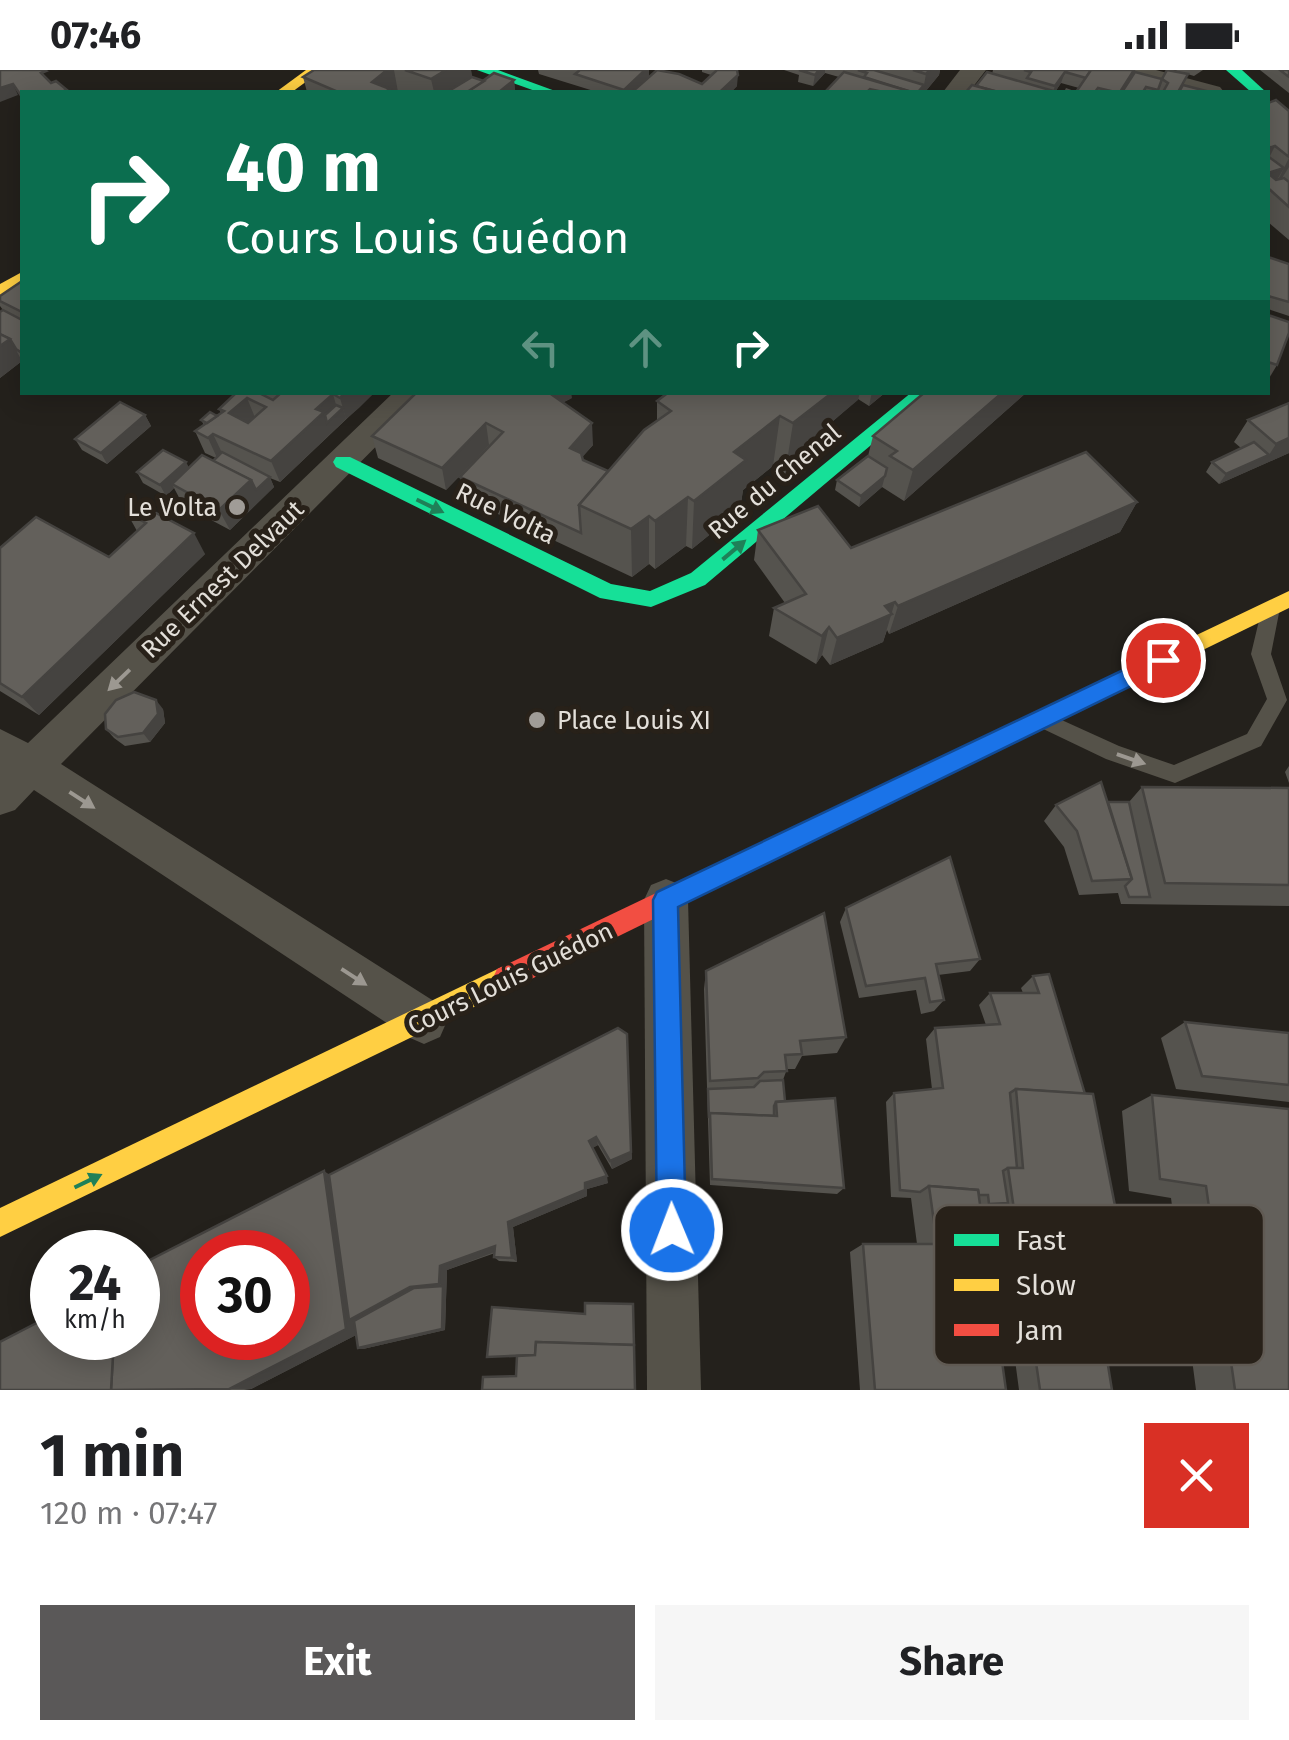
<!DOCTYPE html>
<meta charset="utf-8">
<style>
:root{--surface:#fff;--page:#f6f6f6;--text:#202124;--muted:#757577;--accent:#5a5858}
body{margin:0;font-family:"Fira Sans",sans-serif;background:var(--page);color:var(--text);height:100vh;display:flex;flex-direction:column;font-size:38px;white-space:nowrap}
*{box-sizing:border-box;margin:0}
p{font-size:32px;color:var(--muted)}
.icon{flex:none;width:55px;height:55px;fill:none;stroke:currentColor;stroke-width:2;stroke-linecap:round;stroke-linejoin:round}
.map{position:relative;height:1320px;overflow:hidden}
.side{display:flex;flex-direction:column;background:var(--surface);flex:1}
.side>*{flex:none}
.hud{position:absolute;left:20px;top:20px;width:1250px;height:305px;border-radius:0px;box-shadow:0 5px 25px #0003;background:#0b6e4f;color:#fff;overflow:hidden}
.speed{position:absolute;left:30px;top:1160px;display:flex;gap:20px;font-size:50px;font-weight:700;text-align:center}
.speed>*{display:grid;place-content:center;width:130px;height:130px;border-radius:50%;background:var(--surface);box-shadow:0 5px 25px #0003;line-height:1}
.speed small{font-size:25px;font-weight:400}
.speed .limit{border:15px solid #d22;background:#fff;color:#111}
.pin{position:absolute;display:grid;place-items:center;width:85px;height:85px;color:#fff;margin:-42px;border:5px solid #fff;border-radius:50%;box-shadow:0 2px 10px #0007}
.me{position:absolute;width:110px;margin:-55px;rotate:359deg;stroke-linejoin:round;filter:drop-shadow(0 0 8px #0008)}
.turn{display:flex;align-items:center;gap:35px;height:210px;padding:0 40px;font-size:45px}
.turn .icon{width:130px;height:130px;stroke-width:2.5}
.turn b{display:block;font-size:70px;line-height:85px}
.lanes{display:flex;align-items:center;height:95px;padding:0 40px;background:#0003;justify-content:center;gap:50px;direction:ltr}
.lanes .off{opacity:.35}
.round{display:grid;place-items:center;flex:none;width:105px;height:105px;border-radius:0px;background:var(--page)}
.head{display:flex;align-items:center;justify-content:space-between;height:170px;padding:0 40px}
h1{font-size:60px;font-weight:700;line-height:75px}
.primary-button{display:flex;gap:20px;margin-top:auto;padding:20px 40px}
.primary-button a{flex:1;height:115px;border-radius:0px;background:var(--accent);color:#fff;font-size:40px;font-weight:700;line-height:115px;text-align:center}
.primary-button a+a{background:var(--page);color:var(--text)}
.status{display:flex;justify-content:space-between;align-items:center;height:70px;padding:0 50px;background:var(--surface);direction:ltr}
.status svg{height:28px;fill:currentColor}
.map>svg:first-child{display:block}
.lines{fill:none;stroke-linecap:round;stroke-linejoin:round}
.lane{fill:#555249;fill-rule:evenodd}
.street{fill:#555249;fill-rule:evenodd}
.fast{fill:#16e098;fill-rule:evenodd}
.slow{fill:#ffcf43;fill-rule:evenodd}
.jam{fill:#f24e42;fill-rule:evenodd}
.wall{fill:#55534e}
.shaded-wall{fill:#454340}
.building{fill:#63605b;stroke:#454340;stroke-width:2.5;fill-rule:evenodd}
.oneway{fill:#1f8058}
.oneway2{fill:#9c9891}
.route{fill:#1a73e8;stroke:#114b97;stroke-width:2.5}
.poi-dot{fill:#a09c97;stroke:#282119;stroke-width:4}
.labels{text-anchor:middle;stroke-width:10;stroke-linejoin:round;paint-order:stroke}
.street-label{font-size:25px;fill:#e3dfd9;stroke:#282119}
.poi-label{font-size:25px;fill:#e3dfd9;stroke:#282119;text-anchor:end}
.key{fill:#282119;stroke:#605a53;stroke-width:2.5}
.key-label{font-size:28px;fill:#e3dfd9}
</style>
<div class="status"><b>07:46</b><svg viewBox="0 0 49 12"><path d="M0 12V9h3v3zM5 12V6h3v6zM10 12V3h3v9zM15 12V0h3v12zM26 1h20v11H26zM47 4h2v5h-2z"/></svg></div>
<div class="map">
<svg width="1289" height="1320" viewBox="0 0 1289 1320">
<rect width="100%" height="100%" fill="#24211c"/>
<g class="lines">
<!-- lane -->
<polygon class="lane" points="1271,531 1280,538 1271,584 1287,630 1261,676 1175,713 1106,689 1037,656 1034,650 1037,644 1044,642 1119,676 1174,695 1247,664 1267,629 1251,584 1262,538"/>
<!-- street -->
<g class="street">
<polygon points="960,0 986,0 969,22 943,22"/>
<polygon points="1114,0 1156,0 1220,17 1224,22 1183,22 1118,5"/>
<polygon points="394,322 430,322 61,694 440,935 447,951 440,967 424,974 408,967 34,720 15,740 0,745 0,659 28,673"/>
<polygon points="666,809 681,815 688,830 701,1320 647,1320 644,830 651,815"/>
</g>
<!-- fast -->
<g class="fast">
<polygon points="477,0 498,0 558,22 538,22"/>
<polygon points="1226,0 1242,0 1266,22 1251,22"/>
<polygon points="912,322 934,322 705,515 651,537 600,528 336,397 333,392 336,387 350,387 611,514 650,521 691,503"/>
</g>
<!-- slow -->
<g class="slow">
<polygon points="306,0 322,0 292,22 276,22"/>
<polygon points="22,202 22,215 0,227 0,214"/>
<polygon points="1289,521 1289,538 861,747 853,751 845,747 841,740 845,733"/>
<polygon points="506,895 515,899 519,908 515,917 0,1167 0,1138"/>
</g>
<!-- jam -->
<polygon class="jam" points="853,729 861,733 865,740 861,747 515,917 506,921 497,917 493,908 497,899"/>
</g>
<!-- wall -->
<g class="wall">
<polygon points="314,0 471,0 472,7 484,11 514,10 515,22 307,22 303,7"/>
<polygon points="538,0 649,0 649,8 702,14 711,5 702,2 702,0 737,0 737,16 731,22 597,22 539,4"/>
<polygon points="784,0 940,0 939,5 925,22 825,22 839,7 825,3 813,16 798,12 799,5"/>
<polygon points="993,0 1136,0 1135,2 1162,9 1188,4 1183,15 1210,22 1064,22 1066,18 1077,22 1079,18 1061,13 1055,22 992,4"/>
<polygon points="1174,0 1203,0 1194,6"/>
<polygon points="1260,0 1289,0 1289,23"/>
<polygon points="1268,33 1289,41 1289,170 1268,152"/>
<polygon points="1268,187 1289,194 1289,246 1268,239"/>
<polygon points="22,211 22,291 0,308 3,240 0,236 0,226"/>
<polygon points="1268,245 1277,295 1268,310"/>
<polygon points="237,322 375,322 280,412 270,408 274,417 230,460 183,435 174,418 166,426 143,413 137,402 189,398 213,391 216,388 205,383 195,361 204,355 201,350 221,343 219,339"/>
<polygon points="669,322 886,322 869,336 858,329 833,351 829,368 785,404 773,396 743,420 740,440 692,479 686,476 655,499 649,494 632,507 464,428 460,407 490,375 446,420 378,388 372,366 572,328 562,333 593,375 582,387 583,390 608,401 657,350 657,331"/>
<polygon points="925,322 1027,322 904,431 882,417 859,437 835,420 837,410 868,386 873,366"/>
<polygon points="1289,333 1289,383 1219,414 1206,402 1212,392 1241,378 1234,372 1248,350"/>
<polygon points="145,345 151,356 107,394 82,380 75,369"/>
<polygon points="1137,432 1120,462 889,564 887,560 883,572 830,595 822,585 816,594 769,566 774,538 785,533 754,490 758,460 851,478"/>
<polygon points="127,443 205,484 39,645 0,621 0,478 109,487 137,461"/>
<polygon points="163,639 165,653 150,672 125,676 114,668 106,659"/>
<polygon points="1289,696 1289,713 1285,702"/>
<polygon points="1142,717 1289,718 1289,836 1121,834 1118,823 1079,825 1064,777 1044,751 1056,735 1129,732"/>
<polygon points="846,838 980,889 970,901 938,905 944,930 934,941 921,944 916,920 859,928 840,852"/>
<polygon points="706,901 846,967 837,983 802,986 795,999 787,999 783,1010 785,1031 844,1118 837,1124 710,1115 704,919"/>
<polygon points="1033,906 1132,1222 1107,1226 1096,1226 1112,1320 1019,1320 995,1139 981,1140 1006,1320 860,1320 850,1182 863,1174 917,1174 911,1128 891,1127 886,1032 894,1023 932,1019 926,969 935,958 986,955 979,935 990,923 1023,923 1021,918"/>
<polygon points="1185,952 1289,963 1289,1032 1176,1019 1161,968"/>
<polygon points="618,958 632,1089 612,1099 598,1075 592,1078 608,1113 587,1119 587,1126 513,1157 517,1192 499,1191 494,1187 495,1183 447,1200 445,1260 363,1279 358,1278 356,1265 251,1319 244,1320 0,1320 329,1105"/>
<polygon points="1152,1025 1289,1039 1289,1320 1196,1320 1171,1128 1129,1121 1122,1041"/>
</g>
<!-- shaded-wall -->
<g class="shaded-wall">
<polygon points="387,0 394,0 398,22 374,22 372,12"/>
<polygon points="446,0 471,0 473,19 467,22 434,22 431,9"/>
<polygon points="645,0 649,0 649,9 634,22 624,22 624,20"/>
<polygon points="819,0 825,0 825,3 813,16 815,5"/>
<polygon points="930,0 940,0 939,5 925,22 918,22 924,15 926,4"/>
<polygon points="1065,2 1061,13 1055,22 1053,22 1055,16"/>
<polygon points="738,5 737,16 731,22 722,20"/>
<polygon points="514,10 515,22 499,22"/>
<polygon points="13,14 18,25 0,32 0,18"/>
<polygon points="1275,76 1268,90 1268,78"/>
<polygon points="1289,88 1289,97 1282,108 1278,110"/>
<polygon points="1284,98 1277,110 1270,112 1268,103"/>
<polygon points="10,269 22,291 0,308 0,276"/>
<polygon points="345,322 375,322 359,338 355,327 359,338 346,349 340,328"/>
<polygon points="544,322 571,322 572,328 545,341"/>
<polygon points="826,322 860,322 858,330 833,351 829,368 785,404 793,353"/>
<polygon points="872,322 886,322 869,336"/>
<polygon points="1003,322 1027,322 904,431 913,400"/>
<polygon points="333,324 338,342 343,338 346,349 280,412 271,391 316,339"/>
<polygon points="247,328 256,350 239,365 229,343"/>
<polygon points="145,345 151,356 107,394 101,383"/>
<polygon points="780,346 773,396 743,420 740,440 692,479 694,431 734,382"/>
<polygon points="486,353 489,375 446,420 442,398"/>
<polygon points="592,353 593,375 572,399 570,378"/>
<polygon points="213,364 223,385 218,390 208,368"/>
<polygon points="1289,368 1289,383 1219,414 1226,404 1269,385 1276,374"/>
<polygon points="186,392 192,403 172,414 174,418 166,426 160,415"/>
<polygon points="885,406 882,417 859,437 861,426"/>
<polygon points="270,407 274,417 230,460 219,440 251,410"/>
<polygon points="688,427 686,476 655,499 655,451"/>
<polygon points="1137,432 1120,462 889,564 898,536"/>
<polygon points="649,446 649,494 632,507 631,459"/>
<polygon points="194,463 205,484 39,645 22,627"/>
<polygon points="895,532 883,572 830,595 837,568 885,536"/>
<polygon points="829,557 822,585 816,594 822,566"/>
<polygon points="156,630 163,639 165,653 150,672 143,663"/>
<polygon points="627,964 632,1089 612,1099 610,1091"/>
<polygon points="596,1067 598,1075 591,1079 589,1071"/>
<polygon points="324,1101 339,1111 410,1217 418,1220 362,1262 251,1319 229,1319"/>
<polygon points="607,1106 608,1113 587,1119 587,1126 513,1157 517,1192 512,1188 508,1152 585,1113"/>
<polygon points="495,1176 500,1180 447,1200 445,1260 363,1279 358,1278 443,1216 439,1214 440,1196"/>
</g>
<!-- building -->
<g class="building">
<polygon points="0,0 44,0 46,1 41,3 51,13 56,11 67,20 61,22 22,22 22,27 13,14 0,18"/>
<polygon points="314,0 387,0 372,12 390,19 385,22 338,22 303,7"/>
<polygon points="405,0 446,0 431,9"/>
<polygon points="580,0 645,0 624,20 575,4"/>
<polygon points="657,0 679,4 702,14 717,0 737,0 738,5 722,20 729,22 632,22"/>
<polygon points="799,0 819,0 815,5"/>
<polygon points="858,0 874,0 924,15 918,22 911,22 864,7 867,3"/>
<polygon points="913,0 930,0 926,4"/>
<polygon points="1024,0 1091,0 1086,8 1065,2 1055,16 1027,8 1031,2"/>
<polygon points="1091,0 1134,0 1120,22 1122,22 1115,22 1098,18 1095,22 1076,22"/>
<polygon points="1167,0 1188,4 1178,22 1163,22 1168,13 1162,9"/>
<polygon points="1280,0 1289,0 1289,7"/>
<polygon points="844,2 912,22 883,22 870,19 867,22 825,22"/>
<polygon points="987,2 1057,22 998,22 976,16"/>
<polygon points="1135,2 1162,9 1158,20 1146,17 1143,22 1122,22"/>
<polygon points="494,3 514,10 499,22 467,22"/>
<polygon points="472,7 484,11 467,22 447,22"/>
<polygon points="972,15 998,22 966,22"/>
<polygon points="1183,15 1210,22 1179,22"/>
<polygon points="1276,30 1289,41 1289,87 1275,76 1268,78 1268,33"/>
<polygon points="1268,87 1269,87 1284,98 1268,103"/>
<polygon points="1268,103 1276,110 1284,108 1289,112 1289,137 1268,118"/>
<polygon points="1268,187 1289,194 1289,232 1268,226"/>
<polygon points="22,211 22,242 0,231 0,226"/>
<polygon points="3,240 22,250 22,283 16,279 10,269 0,264 0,242"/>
<polygon points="1268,245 1289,252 1289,263 1277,295 1268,292"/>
<polygon points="0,264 10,269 0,276"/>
<path d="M 237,322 L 257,322 L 273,330 L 282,322 L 345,322 L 340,328 L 333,324 L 316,339 L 324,342 L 271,391 L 213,364 L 208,368 L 195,361 L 224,341 L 219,339 ZM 247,328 L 266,337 L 248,353 L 229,343 Z"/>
<polygon points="417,322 548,322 592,353 570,378 581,383 583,390 608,401 579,435 581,463 460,407 503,362 486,353 442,398 372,366"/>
<polygon points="669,322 833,322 793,353 780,346 734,382 746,390 694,431 688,427 655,451 649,446 631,459 579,435 644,360 671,341 657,331"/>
<polygon points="925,322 1003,322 913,400 890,386 897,381 873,366"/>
<polygon points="120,332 145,345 101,383 75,369"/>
<polygon points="1289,333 1289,368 1276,374 1248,350"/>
<polygon points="336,335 343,338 327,353 325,345"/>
<polygon points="210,342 217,346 207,353 201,350"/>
<polygon points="1254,372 1269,385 1226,404 1212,392"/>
<polygon points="163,380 186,392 160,415 137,402"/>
<polygon points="222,382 270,407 256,420 251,410 213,391"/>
<polygon points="1086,382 1137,432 898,536 895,532 885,536 892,544 837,568 829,557 822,566 774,538 806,524 758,460 818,436 851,478"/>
<polygon points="202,385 251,410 219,440 172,414"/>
<polygon points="868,386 887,398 885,406 861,426 837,410"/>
<polygon points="139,434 194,463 22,627 0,613 0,478 36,447 109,487 146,453 127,443"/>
<polygon points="134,622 156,630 158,644 143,663 118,667 106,659 105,644 116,630"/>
<polygon points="1101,712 1132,809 1092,811 1077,761 1056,735"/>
<polygon points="1142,717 1289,718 1289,815 1165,813"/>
<polygon points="1108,732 1129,732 1150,827 1129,827 1125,816 1132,809"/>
<polygon points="950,787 980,889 936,894 944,930 930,932 925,908 866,916 846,838"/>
<polygon points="824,843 846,967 800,971 802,984 785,985 787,1001 764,1002 758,1008 710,1011 706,901"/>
<polygon points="1049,904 1085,1024 1016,1019 1010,1023 1017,1098 1008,1098 1003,1101 1008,1133 989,1134 988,1125 979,1125 978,1120 929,1116 920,1122 900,1120 894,1023 943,1018 935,958 1000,954 990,923 1039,923 1033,906"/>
<polygon points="1185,952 1289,963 1289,1015 1202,1006"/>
<polygon points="618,958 627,964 631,1082 610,1091 596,1067 589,1071 607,1106 585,1113 585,1120 508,1152 512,1188 494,1187 495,1176 440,1196 439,1214 410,1217 349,1250 329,1105"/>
<polygon points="783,1010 785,1031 776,1032 774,1036 774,1046 710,1043 709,1048 708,1019 754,1017 760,1011"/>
<polygon points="1016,1019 1093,1024 1132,1222 1096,1222 1112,1320 1040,1320 1008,1098 1023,1098"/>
<polygon points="1152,1025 1289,1039 1289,1320 1235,1320 1206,1116 1160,1109"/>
<polygon points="835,1028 844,1118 712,1109 710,1043 777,1046 776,1032"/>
<path d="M 324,1101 L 346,1259 L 229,1319 L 111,1320 L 114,1268 L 138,1268 L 138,1196 ZM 202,1182 L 288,1182 L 288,1268 L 202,1268 Z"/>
<polygon points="929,1116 978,1120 1006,1320 875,1320 863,1174 937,1174"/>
<polygon points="443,1216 442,1259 358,1278 354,1251 414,1218"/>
<polygon points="585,1233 633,1234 634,1275 536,1272 535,1285 487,1287 492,1237 585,1244"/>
<polygon points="52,1245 52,1268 114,1268 111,1320 0,1320 0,1272"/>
<polygon points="536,1272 634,1275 635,1320 482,1320 483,1307 516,1306 517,1286 535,1285"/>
</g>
<!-- one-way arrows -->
<defs><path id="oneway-solid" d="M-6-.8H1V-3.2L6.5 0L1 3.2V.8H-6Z" transform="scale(2.5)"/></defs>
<g class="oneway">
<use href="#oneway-solid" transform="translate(430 436) rotate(26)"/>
<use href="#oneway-solid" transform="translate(734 480) rotate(-40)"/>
<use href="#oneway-solid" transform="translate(88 1111) rotate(-26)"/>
</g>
<g class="oneway2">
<use href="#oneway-solid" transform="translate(119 610) rotate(136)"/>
<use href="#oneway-solid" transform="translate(1131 689) rotate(19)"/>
<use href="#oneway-solid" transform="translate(82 730) rotate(33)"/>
<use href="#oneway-solid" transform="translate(354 907) rotate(33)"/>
</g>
<!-- route -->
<polygon class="route" points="1163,581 1174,590 1170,597 678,837 686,1160 682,1171 672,1175 661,1171 657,1160 653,830 657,822"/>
<!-- markers -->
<g class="poi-dot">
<circle cx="237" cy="437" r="10"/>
<circle cx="537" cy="650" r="10"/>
</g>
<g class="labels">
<!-- street labels -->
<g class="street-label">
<text transform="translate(774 411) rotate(-40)" y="9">Rue du Chenal</text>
<text transform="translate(506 443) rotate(26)" y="9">Rue Volta</text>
<text transform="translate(222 509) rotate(-44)" y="9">Rue Ernest Delvaut</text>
<text transform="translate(510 908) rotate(-26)" y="9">Cours Louis Guédon</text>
</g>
<!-- poi labels -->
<g class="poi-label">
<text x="217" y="446">Le Volta</text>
<text x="557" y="659" text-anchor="start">Place Louis XI</text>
</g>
</g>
<!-- legend -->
<rect x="934" y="1135" width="330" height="160" rx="15" class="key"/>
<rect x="954" y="1164" width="45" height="12" fill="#16e098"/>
<rect x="954" y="1209" width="45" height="12" fill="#ffcf43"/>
<rect x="954" y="1254" width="45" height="12" fill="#f24e42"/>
<g class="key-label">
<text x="1016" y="1180">Fast</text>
<text x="1016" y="1225">Slow</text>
<text x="1016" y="1270">Jam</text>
</g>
</svg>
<div class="speed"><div>24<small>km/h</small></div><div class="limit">30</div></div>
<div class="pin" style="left:1163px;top:590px;background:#d93025"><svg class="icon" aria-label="arrive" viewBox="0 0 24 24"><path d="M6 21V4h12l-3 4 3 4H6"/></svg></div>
<svg class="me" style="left:672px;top:1160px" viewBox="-20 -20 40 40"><circle r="17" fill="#1a73e8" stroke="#fff" stroke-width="3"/><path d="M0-11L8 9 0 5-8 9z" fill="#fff"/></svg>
<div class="hud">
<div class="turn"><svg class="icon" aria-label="right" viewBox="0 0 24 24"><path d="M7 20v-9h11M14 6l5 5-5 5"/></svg><div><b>40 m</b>Cours Louis Guédon</div></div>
<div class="lanes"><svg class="icon off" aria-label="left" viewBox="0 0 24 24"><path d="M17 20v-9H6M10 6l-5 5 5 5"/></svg><svg class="icon off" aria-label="ahead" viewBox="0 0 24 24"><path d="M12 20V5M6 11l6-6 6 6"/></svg><svg class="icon" aria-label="right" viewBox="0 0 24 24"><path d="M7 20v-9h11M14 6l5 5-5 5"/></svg></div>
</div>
</div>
<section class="side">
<div class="head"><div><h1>1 min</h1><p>120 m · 07:47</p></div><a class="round" style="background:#d93025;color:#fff"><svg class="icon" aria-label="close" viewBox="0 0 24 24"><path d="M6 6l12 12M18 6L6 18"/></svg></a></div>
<div class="primary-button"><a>Exit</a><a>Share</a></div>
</section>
